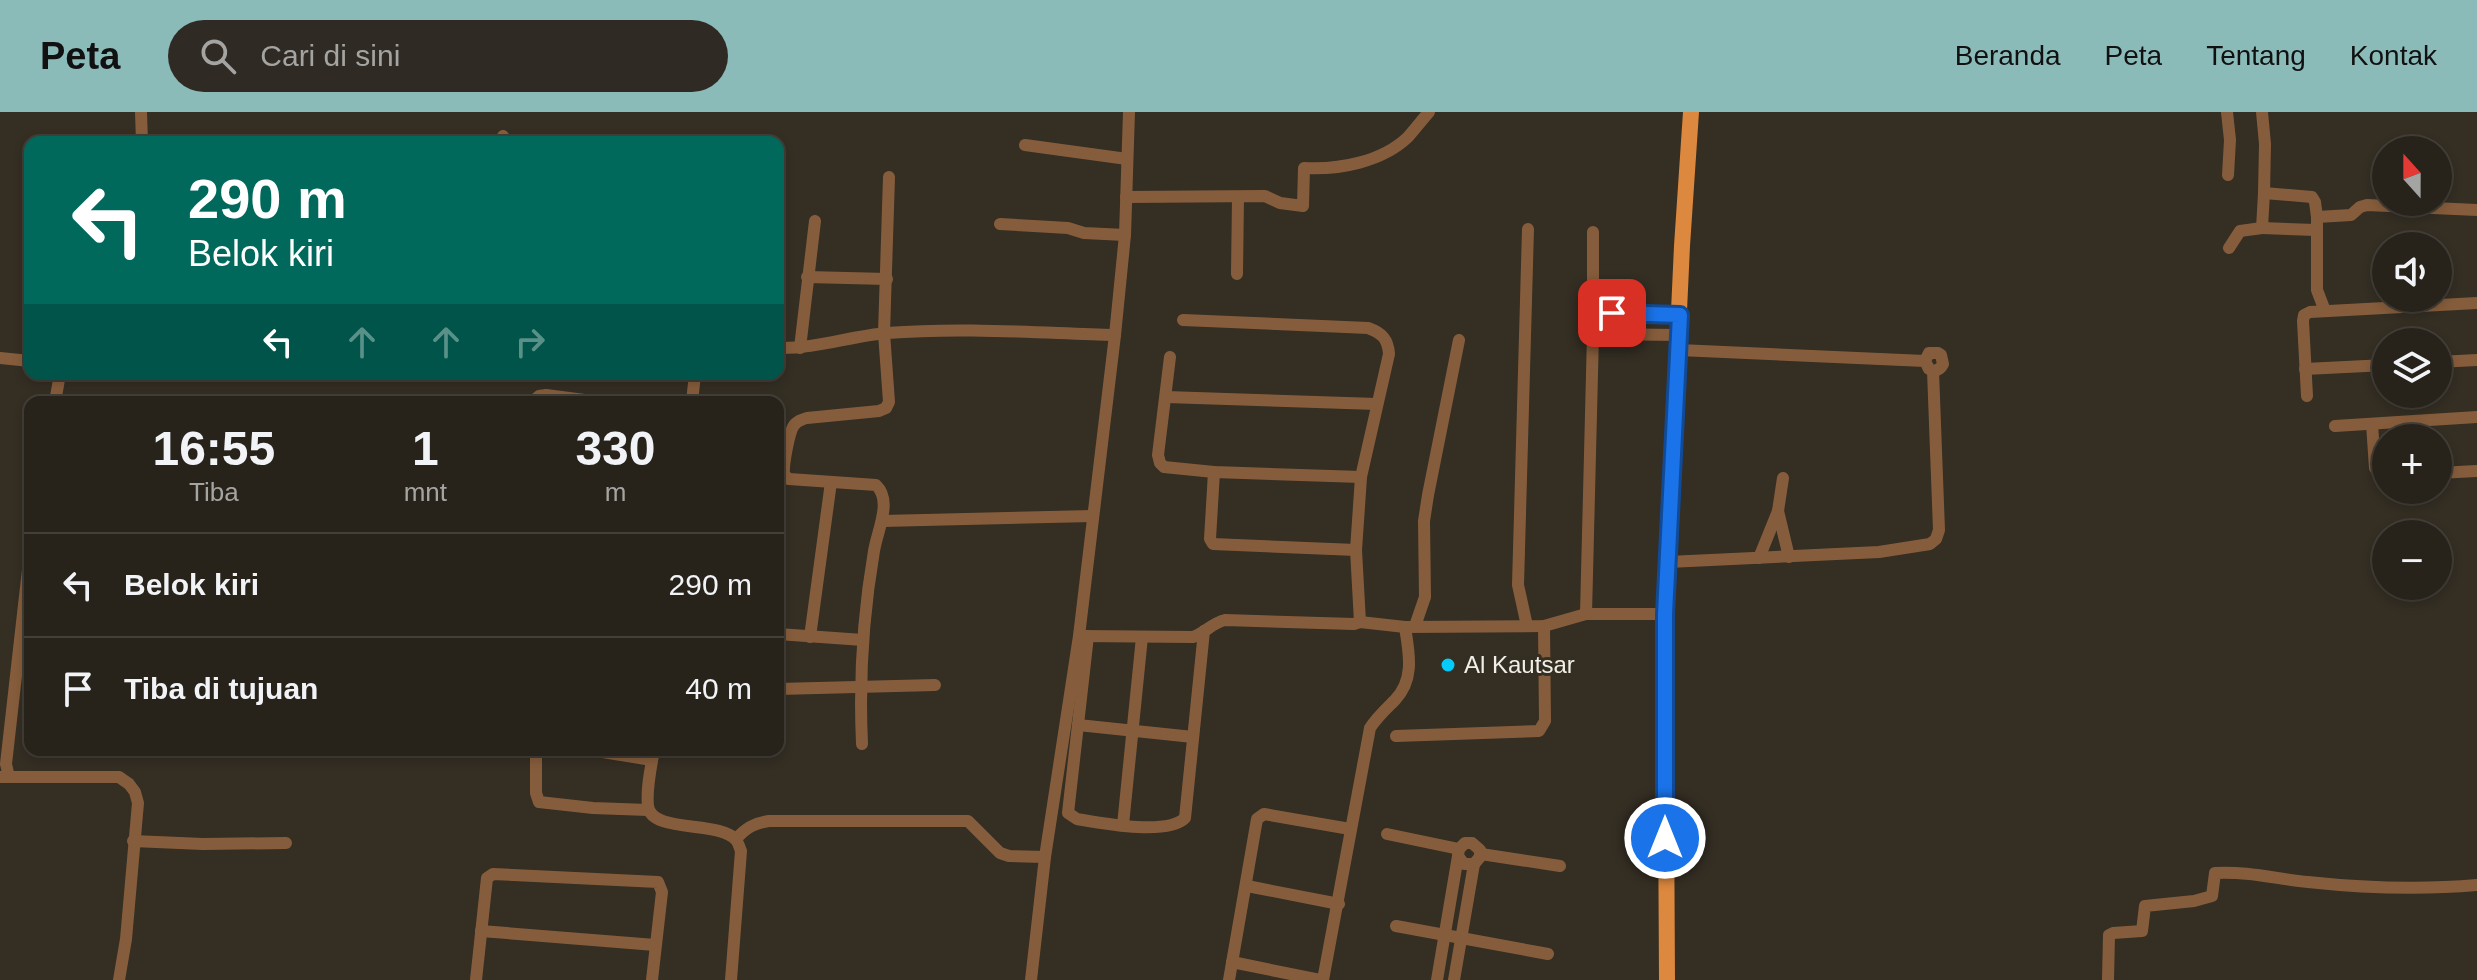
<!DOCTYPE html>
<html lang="id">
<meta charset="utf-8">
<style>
:root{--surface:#27221a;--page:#2f2a23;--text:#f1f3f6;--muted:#a4a4a2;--line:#433f39;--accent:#8bbbb9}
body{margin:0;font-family:Arial,sans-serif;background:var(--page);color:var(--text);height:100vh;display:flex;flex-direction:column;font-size:30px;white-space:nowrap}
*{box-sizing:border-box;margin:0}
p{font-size:26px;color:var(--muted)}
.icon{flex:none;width:44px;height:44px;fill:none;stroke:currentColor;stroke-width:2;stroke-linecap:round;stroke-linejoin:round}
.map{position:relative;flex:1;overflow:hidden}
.side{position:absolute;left:24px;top:284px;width:760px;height:360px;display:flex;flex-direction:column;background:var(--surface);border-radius:16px;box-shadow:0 4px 12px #0003,0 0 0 2px var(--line)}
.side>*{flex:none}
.banner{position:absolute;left:24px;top:24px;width:760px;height:244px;border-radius:16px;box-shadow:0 4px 12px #0003,0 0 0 2px var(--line);background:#00695c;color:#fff;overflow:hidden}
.needle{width:52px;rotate:339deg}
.controls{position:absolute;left:2372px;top:24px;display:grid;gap:16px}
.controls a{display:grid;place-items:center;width:80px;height:80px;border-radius:50%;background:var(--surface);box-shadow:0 4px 12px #0003,0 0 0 2px var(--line);font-size:40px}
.pin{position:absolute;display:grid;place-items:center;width:68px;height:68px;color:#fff;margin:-34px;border-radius:16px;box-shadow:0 4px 12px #0006}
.me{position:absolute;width:88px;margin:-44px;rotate:0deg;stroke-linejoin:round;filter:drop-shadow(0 0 6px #0008)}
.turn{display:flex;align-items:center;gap:28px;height:168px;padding:0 32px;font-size:36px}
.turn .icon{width:104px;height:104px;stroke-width:2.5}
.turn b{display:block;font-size:56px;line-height:68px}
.lanes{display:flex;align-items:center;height:76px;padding:0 32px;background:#0003;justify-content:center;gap:40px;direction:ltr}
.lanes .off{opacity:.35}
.eta{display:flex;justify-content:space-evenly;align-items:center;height:136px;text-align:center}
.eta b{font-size:48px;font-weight:700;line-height:56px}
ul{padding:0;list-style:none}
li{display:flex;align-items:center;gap:24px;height:104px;padding:0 32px;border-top:2px solid var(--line)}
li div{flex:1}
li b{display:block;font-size:30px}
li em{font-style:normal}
header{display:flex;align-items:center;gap:48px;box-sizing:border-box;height:112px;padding:0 40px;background:var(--accent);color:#111}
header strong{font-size:38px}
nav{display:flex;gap:44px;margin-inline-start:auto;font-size:28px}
.search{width:560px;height:72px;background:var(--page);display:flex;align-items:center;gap:20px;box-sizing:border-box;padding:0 28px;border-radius:44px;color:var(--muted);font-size:30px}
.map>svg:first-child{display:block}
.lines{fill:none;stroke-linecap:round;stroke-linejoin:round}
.minor{stroke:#865d3c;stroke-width:12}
.major{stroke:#dc883e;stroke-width:16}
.route-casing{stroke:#114b97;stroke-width:20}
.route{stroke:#1a73e8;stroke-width:14}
.poi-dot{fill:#04cbf9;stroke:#342e23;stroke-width:3}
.labels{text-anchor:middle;stroke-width:6;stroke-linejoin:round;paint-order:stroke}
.poi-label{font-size:24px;fill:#f2efe8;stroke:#342e23;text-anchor:start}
</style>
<header>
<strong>Peta</strong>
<div class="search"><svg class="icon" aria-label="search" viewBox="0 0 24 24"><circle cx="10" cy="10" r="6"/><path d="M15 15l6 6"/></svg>Cari di sini</div>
<nav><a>Beranda</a><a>Peta</a><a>Tentang</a><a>Kontak</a></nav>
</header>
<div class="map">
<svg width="2477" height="868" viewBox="0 0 2477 868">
<rect width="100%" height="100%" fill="#342e23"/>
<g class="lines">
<!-- minor -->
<g class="minor">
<polyline points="141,0 142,30"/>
<polyline points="2227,0 2230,28 2228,63"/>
<polyline points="2262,0 2265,32 2264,81 2312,85 2315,90 2317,105 2351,103 2360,95 2367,93 2477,98"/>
<polyline points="503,24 507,30"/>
<polyline points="1025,33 1127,47"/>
<path d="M 1126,85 L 1265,84 L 1280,91 L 1303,94 L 1304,56 C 1339,58 1382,50 1408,25 C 1415,17 1422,8 1429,0"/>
<polyline points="2317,105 2317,178 2325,199"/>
<polyline points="1000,112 1068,116 1084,121 1125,123"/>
<polyline points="2262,116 2316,118"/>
<polyline points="2229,136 2240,119 2262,116 2264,81"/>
<polyline points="1237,162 1238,85"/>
<polyline points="807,165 887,167"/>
<polyline points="1593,201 1680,203"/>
<path d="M 1183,208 L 1368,216 C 1382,221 1388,227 1389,242 L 1361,365 L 1356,438 L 1360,510"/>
<polyline points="1593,222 1679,223"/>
<path d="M 778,236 C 815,237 851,224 887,221 C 963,215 1039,221 1115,223"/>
<polyline points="800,236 815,109"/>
<path d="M 1679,238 L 1925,249 L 1929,241 L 1938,241 L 1941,243 L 1943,252 C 1940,258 1935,260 1929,257 L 1925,249"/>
<polyline points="1170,245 1158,343 1160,351 1164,355 1214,360 1361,365"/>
<polyline points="0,246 30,249"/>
<polyline points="2438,250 2477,248"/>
<polyline points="2305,257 2386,253"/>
<polyline points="2307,284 2303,209 2304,203 2310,200 2477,191"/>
<polyline points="1166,285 1377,292"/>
<polyline points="55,290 60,262"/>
<polyline points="532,290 539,284 546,283 600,290"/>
<polyline points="692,290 695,262"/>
<polyline points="2372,312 2375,356 2380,363 2386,363"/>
<polyline points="2335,314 2477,305"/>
<polyline points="1214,360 1210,427 1213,432 1356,438"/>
<polyline points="2438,361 2477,359"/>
<polyline points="1778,399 1789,445"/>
<polyline points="882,409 1093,404"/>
<polyline points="1759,446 1778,399 1783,366"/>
<polyline points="1668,450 1879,440 1930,432 1936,427 1939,418 1933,259"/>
<polyline points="1586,502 1593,222 1593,120"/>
<polyline points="1415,514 1425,485 1424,409 1428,383 1459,228"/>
<polyline points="1527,514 1518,473 1528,117"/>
<polyline points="778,522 863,528"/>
<path d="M 1079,524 L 1193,525 C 1205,521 1212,511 1225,508 L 1354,512 L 1360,510 L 1405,515 L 1544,514 L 1586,502 L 1665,502"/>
<path d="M 1088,524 L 1068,701 L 1077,707 C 1101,711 1167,724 1185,706 L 1204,519"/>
<polyline points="810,525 831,370"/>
<polyline points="778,577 935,573"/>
<polyline points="1078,613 1193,625"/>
<polyline points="1396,624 1539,619 1545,609 1544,514"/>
<path d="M 862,632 C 859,567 863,503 874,439 C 877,419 893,389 876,373 L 789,367 L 784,363 C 783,353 789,318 795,312 C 798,309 803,307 807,306 L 879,299 L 886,296 L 889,290 L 884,221 L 889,65"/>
<polyline points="536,638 536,681 539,690 593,696 648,698"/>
<polyline points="590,638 652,648"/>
<path d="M 654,638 C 651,655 646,677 648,694 C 651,722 720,708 736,728 C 739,731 739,735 741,739 L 731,868"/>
<polyline points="0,665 119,665 129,672 135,680 138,691 126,827 119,868"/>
<polyline points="9,665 6,652 30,440"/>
<polyline points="1123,713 1142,525"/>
<polyline points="1387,722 1459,737 1465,731 1472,731 1480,738 1480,745 1474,752 1464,752 1458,744 1459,737"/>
<path d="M 736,727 C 746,716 754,711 769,709 L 968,709 L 1000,741 L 1009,744 L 1045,745"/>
<polyline points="133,729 203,732 286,731"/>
<polyline points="1481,742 1560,754"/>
<polyline points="1247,774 1339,792"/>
<polyline points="1396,814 1548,842"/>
<polyline points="481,819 655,833"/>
<polyline points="1232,850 1320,868"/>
<polyline points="476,868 487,766 493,762 658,770 662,780 652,868"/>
<polyline points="1031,868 1045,745 1079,524 1115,223 1125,123 1129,0"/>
<polyline points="1229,868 1257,707 1264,702 1350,717"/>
<path d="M 1323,868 L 1370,616 C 1377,605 1386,597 1395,588 C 1415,567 1409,541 1405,515"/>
<polyline points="1437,868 1458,744"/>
<polyline points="1454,868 1474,752"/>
<path d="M 2108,868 L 2109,823 L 2113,821 L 2142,819 L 2145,794 L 2194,789 L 2212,784 L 2215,761 C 2247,759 2277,767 2308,770 C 2364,776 2421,778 2477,773"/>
</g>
<!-- major -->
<polyline class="major" points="1667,868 1665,502 1682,134 1691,0"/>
</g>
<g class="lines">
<!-- route casing -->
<g class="route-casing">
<polyline id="route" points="1612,201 1680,203 1665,502 1665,726"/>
</g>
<!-- route -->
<use href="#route" class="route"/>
</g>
<!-- markers -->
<circle class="poi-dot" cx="1448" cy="553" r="8"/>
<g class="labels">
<!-- poi labels -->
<g class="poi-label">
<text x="1464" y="561">Al Kautsar</text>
</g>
</g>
</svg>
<div class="controls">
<a><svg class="needle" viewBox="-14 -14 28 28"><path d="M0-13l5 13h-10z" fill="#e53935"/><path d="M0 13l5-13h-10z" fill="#a4a4a2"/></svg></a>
<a><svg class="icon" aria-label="sound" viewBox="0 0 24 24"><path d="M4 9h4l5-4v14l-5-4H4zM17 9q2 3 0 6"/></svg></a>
<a><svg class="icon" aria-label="layers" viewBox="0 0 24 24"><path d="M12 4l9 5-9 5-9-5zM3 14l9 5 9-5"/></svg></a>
<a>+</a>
<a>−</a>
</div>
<div class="pin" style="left:1612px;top:201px;background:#d93025"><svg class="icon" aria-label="arrive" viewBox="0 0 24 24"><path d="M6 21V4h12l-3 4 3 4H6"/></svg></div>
<svg class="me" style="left:1665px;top:726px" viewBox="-20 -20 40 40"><circle r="17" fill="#1a73e8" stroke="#fff" stroke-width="3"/><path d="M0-11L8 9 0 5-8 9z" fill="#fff"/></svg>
<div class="banner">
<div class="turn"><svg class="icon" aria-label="left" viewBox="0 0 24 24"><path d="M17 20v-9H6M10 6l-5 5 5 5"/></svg><div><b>290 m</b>Belok kiri</div></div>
<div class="lanes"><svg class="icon" aria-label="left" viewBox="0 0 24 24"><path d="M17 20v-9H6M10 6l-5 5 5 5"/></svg><svg class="icon off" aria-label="ahead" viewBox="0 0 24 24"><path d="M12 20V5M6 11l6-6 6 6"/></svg><svg class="icon off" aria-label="ahead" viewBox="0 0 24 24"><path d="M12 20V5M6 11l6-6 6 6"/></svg><svg class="icon off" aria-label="right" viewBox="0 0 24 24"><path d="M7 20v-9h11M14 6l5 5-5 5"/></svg></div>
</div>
<section class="side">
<div class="eta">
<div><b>16:55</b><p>Tiba</p></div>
<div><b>1</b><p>mnt</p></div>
<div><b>330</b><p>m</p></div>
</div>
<ul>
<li><svg class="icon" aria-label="left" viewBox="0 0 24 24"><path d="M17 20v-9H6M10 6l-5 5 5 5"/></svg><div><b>Belok kiri</b></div><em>290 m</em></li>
<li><svg class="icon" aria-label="arrive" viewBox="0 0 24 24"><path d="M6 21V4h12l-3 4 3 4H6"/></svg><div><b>Tiba di tujuan</b></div><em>40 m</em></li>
</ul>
</section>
</div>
